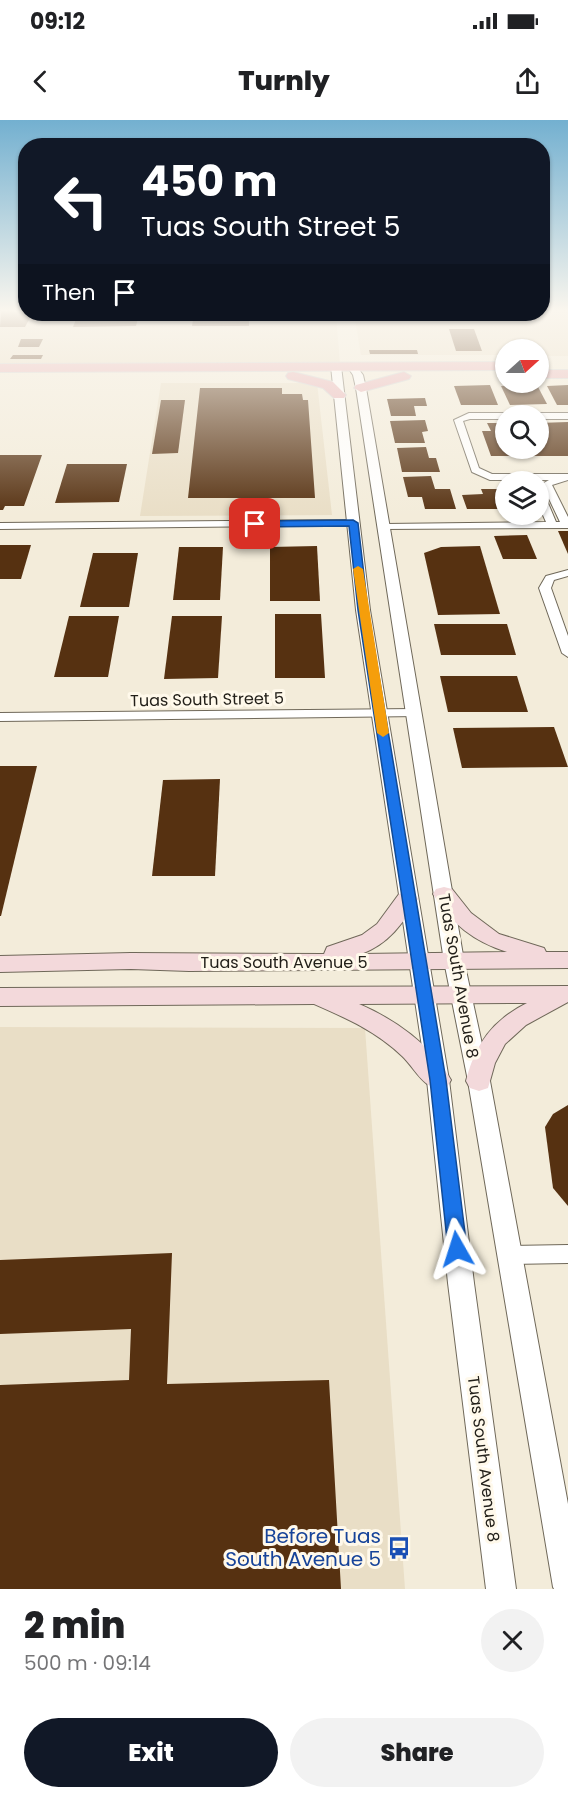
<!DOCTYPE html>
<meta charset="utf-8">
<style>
:root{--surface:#fff;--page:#f2f2f2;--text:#202124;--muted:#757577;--accent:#111827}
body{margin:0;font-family:Poppins,sans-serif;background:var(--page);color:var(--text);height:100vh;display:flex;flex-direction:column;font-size:22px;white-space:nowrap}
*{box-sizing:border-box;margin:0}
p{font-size:20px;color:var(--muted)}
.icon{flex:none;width:33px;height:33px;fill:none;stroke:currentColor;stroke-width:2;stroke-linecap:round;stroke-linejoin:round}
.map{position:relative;height:1469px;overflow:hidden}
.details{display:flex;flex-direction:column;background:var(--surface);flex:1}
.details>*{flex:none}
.banner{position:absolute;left:18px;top:18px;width:532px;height:183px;border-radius:24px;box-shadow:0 2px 4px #0004;background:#111827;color:#fff;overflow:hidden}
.needle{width:39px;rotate:69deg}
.tools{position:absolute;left:495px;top:219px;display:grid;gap:12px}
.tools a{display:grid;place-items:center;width:54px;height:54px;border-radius:50%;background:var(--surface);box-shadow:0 2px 4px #0004;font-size:30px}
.pin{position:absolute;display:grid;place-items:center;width:51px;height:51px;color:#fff;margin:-26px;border-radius:12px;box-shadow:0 3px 9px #0006}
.me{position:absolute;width:66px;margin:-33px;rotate:354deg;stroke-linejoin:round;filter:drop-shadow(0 0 4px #0008)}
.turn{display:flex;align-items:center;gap:21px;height:126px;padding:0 24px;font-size:27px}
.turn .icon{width:78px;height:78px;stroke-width:2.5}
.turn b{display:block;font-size:42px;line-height:51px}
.then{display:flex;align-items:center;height:57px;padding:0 24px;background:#0003;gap:12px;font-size:22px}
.round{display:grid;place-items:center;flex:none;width:63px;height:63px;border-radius:32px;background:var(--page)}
.summary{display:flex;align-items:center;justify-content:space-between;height:102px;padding:0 24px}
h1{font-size:36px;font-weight:800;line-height:45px}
.action{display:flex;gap:12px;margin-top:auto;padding:12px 24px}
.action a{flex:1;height:69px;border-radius:36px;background:var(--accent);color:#fff;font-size:24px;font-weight:800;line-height:69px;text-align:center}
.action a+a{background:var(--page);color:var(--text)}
.status{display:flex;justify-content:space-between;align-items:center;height:42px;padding:0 30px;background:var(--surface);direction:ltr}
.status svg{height:16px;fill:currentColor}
header{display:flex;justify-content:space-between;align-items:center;height:78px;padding:0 24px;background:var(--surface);font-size:27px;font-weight:800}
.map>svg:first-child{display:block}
.built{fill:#e9dec6}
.building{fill:#563111}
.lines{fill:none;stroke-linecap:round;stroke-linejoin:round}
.minor-casing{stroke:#6f6859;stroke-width:2}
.tertiary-casing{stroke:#6f6859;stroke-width:2}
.secondary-casing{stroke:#6f6859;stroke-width:2}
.primary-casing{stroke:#d3d2d1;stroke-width:2}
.minor{fill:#fff;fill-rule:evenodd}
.tertiary{fill:#fff;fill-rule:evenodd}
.secondary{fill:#f3d9db;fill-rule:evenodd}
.primary{fill:#e8b2b7;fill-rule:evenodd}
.route{fill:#1a73e8;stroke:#114b97;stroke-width:1.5}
.slow{fill:#f59e0b}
.labels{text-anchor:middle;stroke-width:6;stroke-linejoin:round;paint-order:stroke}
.street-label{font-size:16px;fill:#23201a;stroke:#fff9eb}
.near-transit-label{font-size:20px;fill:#164399;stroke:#fff9eb;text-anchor:end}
</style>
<div class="status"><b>09:12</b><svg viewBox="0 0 49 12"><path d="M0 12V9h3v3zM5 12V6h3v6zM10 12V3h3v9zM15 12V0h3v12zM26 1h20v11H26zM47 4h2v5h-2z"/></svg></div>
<header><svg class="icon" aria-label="back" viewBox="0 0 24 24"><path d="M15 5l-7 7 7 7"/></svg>Turnly<svg class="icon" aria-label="share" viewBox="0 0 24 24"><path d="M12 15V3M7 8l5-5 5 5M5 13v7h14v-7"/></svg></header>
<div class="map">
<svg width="568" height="1469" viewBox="0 0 568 1469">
<rect width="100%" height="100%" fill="#f3ecda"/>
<!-- built -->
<g class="built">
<polygon points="0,191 25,191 26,194 336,194 340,244 0,244"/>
<polygon points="543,191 568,191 568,236 539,236 538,230 506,230 505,235 361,235 354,194 543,194"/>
<polygon points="161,263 317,263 332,395 140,396"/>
<polygon points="0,907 365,908 405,1469 0,1469"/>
</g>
<!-- building -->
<g class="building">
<polygon points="1,191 26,192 26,194 32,194 25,207 0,207"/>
<polygon points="78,194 139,194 136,206 73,207"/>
<polygon points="155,194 295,194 296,201 249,201 249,206 192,206 193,200 153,201"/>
<polygon points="449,209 474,209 482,231 456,231"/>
<polygon points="21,219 43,219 39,227 18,227"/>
<polygon points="369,230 417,230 418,234 370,234"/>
<polygon points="13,235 43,235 41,239 10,239"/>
<polygon points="490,265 498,285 461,285 454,266"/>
<polygon points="537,265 547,284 510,285 501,266"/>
<polygon points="568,265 568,285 557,285 547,266"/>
<polygon points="200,268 282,268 282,274 302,274 303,280 308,280 315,378 188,378"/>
<polygon points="425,278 427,286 414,286 416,296 391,296 387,279"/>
<polygon points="161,280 185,280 178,333 152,334"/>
<polygon points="425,300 428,311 422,312 425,323 395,323 390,301"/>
<polygon points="568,302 568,336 491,336 482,311 491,311 487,303 506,303 506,328 538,328 538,303"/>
<polygon points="426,327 429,338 436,338 440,352 402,352 397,328"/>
<polygon points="0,335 42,335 24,386 5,386 3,390 0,390"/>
<polygon points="67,344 127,344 119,382 55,383"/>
<polygon points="431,356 435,369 450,369 456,389 425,389 422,377 408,377 403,357"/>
<polygon points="481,369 506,369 506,385 499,385 500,389 467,389 462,375 483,374"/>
<polygon points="558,411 568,411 568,434"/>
<polygon points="527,415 537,439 503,439 494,416"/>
<polygon points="0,425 31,425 21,459 0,459"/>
<polygon points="317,426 320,481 270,481 270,427"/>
<polygon points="480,426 500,494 438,495 424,433 441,427"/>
<polygon points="179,427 223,427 220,480 173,480"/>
<polygon points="93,433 138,433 129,487 80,487"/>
<polygon points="275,494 321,494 325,558 275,558"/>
<polygon points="69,496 119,496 108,557 54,557"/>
<polygon points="172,496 222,496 218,558 164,559"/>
<polygon points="434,504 507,504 516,535 441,535"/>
<polygon points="440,556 517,556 528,592 448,592"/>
<polygon points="554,607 568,647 462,648 453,608"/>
<polygon points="0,646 37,646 1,796 0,796"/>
<polygon points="220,659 215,756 152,756 163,660"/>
<polygon points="568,985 568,1086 553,1068 545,1007 553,994"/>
<polygon points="172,1133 167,1264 329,1260 341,1469 0,1469 0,1265 129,1260 131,1209 0,1214 0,1140"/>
</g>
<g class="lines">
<!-- minor casing -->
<g class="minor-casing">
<g id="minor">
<polygon points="469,293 506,293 510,296 506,296 506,299 470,299 463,301 479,348 492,354 568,354 568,360 552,365 568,397 568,408 381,409 381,405 385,404 546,402 538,384 538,368 543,371 556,402 560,402 542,364 549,360 490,360 472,352 454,300"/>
<polygon points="538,293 568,293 568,299 538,299 538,296 534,296"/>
<polygon points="353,400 357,401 357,405 0,409 0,403"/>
<polygon points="568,450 568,456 554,460 551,468 568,516 568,537 562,533 539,468 546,456"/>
<polygon points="415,589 421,593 420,596 0,601 0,593"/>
<polygon points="568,1125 568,1143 510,1144 503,1141 500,1135 503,1129 510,1126"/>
</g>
</g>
<!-- tertiary casing -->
<g class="tertiary-casing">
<g id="tertiary">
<polygon points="336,243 341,246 370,490 449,960 474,1163 516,1469 486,1469 448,1163 427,960 356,490 331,246"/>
<polygon points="352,243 355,244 363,255 366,268 464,841 490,961 568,1384 568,1469 554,1469 553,1467 468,961 444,841 356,268 353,255 347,246"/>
</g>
</g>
<!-- secondary casing -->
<g class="secondary-casing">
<g id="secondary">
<path d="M 444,767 L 452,769 L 471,793 L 499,814 L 544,828 L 546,832 L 568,832 L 568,848 L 189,851 L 131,849 L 0,852 L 0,836 L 131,833 L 324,834 L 327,827 L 362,815 L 377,804 L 399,774 L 407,772 L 415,774 L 418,779 C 403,803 389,824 361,834 L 507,832 C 473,821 452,804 433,774 L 436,769 Z"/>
<path d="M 568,866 L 568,882 L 526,905 L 505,924 L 495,943 L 488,968 L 479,971 L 470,968 L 466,961 C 475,924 493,900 527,883 L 359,884 C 394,899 432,925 451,960 L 447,967 C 425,974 416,949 402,936 C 376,911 346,898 314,884 L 0,886 L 0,868 Z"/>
</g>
</g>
<!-- primary casing -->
<g class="primary-casing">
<g id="primary">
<polygon points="506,242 506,250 0,252 0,244"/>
<rect x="538" y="250" width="30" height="8"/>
<polygon points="293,252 333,262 346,275 344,278 334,278 323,268 288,259 286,256 288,253"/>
<polygon points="404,252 411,256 409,259 361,272 354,268 356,265"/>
</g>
</g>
<!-- minor -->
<use href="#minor" class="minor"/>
<!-- tertiary -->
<use href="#tertiary" class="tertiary"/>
<!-- secondary -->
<use href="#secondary" class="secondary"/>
<!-- primary -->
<use href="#primary" class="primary"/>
</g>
<!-- sky -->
<linearGradient id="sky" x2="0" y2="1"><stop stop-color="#73b0d0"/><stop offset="0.48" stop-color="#faf6ee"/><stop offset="1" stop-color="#faf6ee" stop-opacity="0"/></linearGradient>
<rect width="568" height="397" fill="url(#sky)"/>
<!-- route -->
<polygon class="route" points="353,400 358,403 368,490 446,960 467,1129 464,1135 457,1137 451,1135 448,1129 430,960 358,490 349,406 255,407 251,404 255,401"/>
<!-- slow -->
<polygon class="slow" points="358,446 363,449 389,613 383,617 377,613 353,449"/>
<!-- icons -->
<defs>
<g id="bus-bare" transform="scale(1.8)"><path d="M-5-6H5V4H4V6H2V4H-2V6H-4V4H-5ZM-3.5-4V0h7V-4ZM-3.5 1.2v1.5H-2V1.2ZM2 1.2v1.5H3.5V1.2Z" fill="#1a4fb4" stroke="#fff9eb" stroke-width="2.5" paint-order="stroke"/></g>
</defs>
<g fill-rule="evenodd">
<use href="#bus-bare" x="399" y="1428"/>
</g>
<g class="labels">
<!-- street labels -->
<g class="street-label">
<text transform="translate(207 579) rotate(-1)" y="6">Tuas South Street 5</text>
<text x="284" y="848">Tuas South Avenue 5</text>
<text transform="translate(459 856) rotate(80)" y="6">Tuas South Avenue 8</text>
<text transform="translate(484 1339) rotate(83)" y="6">Tuas South Avenue 8</text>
</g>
<!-- near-transit labels -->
<g class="near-transit-label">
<text x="381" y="1423">Before Tuas<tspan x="381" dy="23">South Avenue 5</tspan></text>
</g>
</g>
</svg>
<div class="tools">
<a><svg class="needle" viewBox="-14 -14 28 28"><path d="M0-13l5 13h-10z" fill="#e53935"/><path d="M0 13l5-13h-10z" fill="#757577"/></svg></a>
<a><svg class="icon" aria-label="search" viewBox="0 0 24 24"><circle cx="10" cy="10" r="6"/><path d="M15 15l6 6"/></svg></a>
<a><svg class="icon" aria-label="layers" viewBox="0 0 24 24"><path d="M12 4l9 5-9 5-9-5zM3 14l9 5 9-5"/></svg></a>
</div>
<div class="pin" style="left:255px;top:404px;background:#d93025"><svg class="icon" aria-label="arrive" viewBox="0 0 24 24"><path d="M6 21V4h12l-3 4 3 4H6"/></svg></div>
<svg class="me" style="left:457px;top:1129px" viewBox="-20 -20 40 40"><path d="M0-17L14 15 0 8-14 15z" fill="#1a73e8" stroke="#fff" stroke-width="4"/></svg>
<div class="banner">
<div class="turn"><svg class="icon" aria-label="left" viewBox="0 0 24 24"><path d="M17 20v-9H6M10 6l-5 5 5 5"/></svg><div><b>450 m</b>Tuas South Street 5</div></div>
<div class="then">Then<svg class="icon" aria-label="arrive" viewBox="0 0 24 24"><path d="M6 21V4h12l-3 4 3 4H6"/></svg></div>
</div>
</div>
<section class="details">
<div class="summary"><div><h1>2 min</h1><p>500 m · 09:14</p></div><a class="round"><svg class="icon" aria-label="close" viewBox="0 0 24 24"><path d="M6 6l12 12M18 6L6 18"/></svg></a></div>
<div class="action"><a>Exit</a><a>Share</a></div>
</section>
